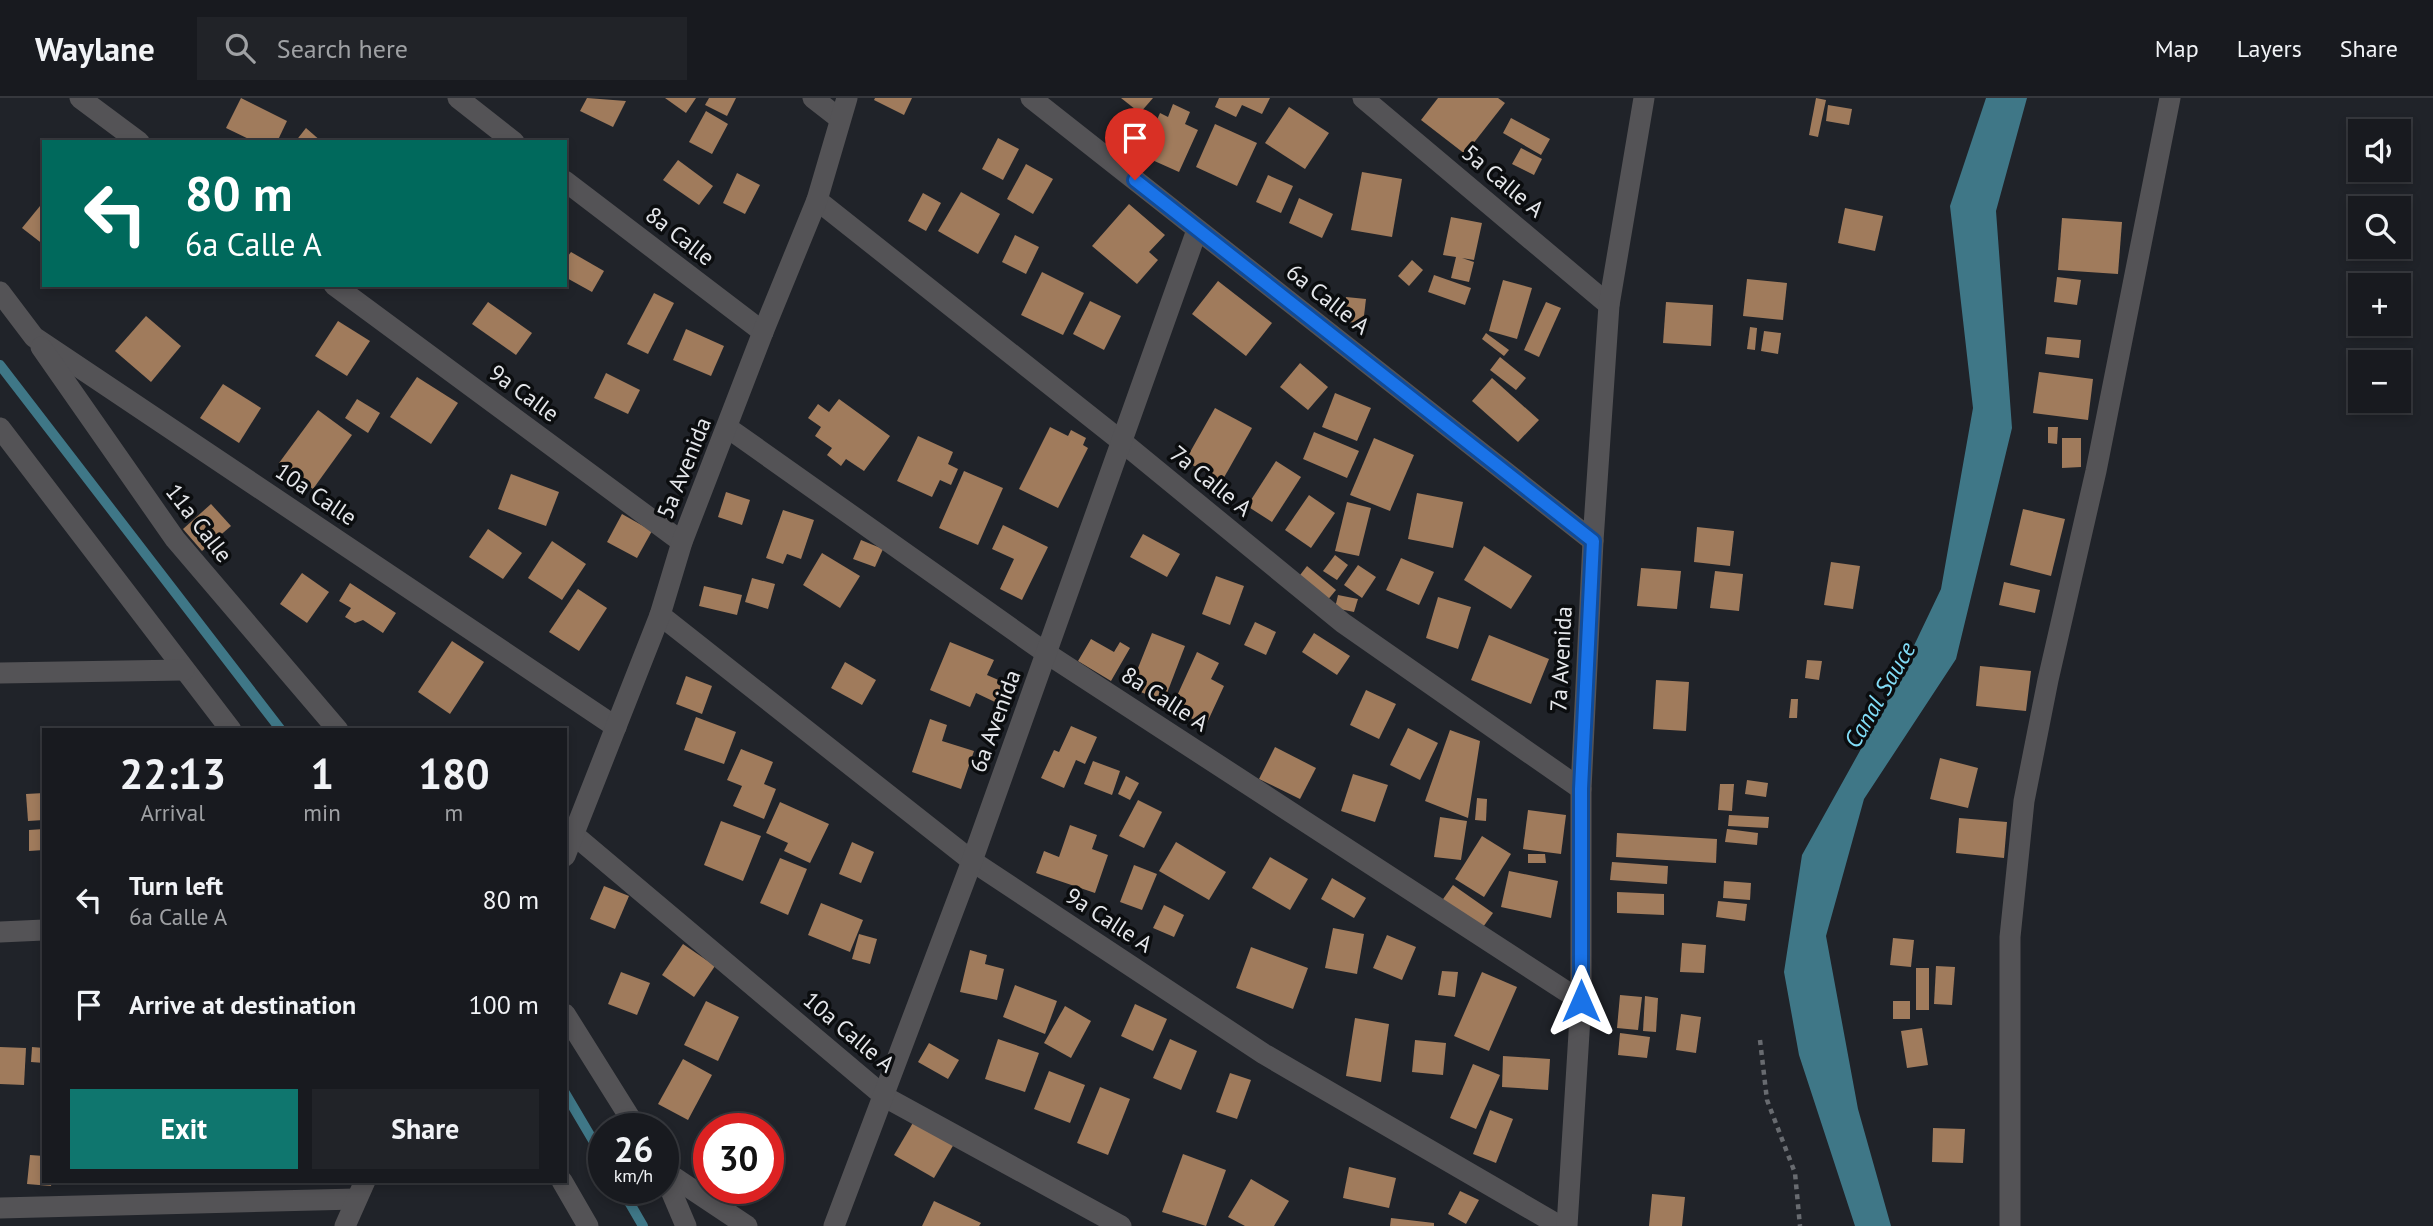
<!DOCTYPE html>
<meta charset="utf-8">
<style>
:root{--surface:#181a1f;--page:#212328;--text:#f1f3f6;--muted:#9fa1a4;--line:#36383d;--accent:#0f766e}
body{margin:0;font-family:"PT Sans",sans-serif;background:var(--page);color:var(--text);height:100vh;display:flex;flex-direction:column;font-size:26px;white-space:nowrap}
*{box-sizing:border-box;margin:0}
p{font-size:23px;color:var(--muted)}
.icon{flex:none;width:38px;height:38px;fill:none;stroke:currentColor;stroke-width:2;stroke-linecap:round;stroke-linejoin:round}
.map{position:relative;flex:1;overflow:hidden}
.sheet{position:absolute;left:42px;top:630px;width:525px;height:455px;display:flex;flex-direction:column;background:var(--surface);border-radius:0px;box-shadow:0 4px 10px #0003,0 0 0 2px var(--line)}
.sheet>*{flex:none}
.hud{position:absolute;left:42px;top:42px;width:525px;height:147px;border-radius:0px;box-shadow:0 4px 10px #0003,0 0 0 2px var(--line);background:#00695c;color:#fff;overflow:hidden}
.tools{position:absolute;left:2348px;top:21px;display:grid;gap:14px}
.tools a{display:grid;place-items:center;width:63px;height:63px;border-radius:0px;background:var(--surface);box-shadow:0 4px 10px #0003,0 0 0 2px var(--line);font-size:35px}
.speed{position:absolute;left:588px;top:1015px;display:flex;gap:14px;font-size:35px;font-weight:700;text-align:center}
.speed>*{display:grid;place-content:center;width:91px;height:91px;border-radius:50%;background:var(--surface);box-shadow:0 4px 10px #0003,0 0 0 2px var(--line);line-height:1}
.speed small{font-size:18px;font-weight:400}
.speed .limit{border:10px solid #d22;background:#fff;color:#111}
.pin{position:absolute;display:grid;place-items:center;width:60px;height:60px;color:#fff;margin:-72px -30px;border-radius:50% 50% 50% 0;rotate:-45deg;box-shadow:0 0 7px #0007}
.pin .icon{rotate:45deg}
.me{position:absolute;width:77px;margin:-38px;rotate:0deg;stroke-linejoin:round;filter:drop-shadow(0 0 5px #0008)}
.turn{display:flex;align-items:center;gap:24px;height:147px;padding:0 28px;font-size:32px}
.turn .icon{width:91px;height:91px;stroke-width:2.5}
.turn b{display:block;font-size:49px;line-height:60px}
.eta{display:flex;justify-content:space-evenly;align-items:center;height:119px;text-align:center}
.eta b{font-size:42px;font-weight:700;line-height:49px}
.button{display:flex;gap:14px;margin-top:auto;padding:14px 28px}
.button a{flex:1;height:80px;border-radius:0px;background:var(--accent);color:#fff;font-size:28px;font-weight:700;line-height:80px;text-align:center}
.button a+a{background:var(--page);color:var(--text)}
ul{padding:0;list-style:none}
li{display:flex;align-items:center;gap:21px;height:105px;padding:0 28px}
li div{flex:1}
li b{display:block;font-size:26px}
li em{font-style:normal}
header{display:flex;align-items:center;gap:42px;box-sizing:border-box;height:98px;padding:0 35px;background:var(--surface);border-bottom:2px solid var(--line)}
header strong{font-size:33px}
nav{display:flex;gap:38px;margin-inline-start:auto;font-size:24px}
.search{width:490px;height:63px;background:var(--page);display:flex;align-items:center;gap:18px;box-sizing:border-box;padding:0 24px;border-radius:0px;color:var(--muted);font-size:26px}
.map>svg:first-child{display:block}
.water{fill:#3f7787}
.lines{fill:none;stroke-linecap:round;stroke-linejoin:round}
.stream{stroke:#3f7787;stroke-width:10}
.building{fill:#a07b5c}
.path{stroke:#686b70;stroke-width:4.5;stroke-dasharray:5 5;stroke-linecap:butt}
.street{stroke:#545356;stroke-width:21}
.route-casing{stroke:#114b97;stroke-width:18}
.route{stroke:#1a73e8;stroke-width:12}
.labels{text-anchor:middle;stroke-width:7;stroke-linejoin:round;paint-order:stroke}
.street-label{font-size:23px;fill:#e5e7eb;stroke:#0b0d0f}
.water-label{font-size:24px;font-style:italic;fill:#82ddf7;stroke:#0b0d0f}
</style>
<header>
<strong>Waylane</strong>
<div class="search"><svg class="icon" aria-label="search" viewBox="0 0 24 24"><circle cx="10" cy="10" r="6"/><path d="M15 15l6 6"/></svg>Search here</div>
<nav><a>Map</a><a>Layers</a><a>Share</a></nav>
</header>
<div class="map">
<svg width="2433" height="1128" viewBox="0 0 2433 1128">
<rect width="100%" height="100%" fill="#202329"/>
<!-- water -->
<polygon class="water" points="1986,0 2027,0 1996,113 2012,330 1956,561 1864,701 1826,838 1858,1011 1891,1128 1855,1128 1799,957 1784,874 1802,757 1886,606 1941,491 1973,310 1950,108"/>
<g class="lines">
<!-- stream -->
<g class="stream">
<polyline points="0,267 281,632"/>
<polyline points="565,995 604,1061"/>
<polyline points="621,1090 643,1128"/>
</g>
</g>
<!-- building -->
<g class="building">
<polygon points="241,0 287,23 277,44 255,44 226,30"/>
<polygon points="587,0 626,3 613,29 580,13"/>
<polygon points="665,0 696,0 686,15"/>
<polygon points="709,0 736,0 727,18 705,7"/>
<polygon points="875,0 912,0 904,17 874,2"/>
<polygon points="1121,0 1153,0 1140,15"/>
<polygon points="1219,0 1270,0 1262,16 1242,7 1236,19 1215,9"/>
<polygon points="1438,0 1498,0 1505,5 1465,56 1421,22"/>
<polygon points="1816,0 1826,2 1818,39 1809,37"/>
<polygon points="1173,6 1190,14 1185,26 1198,32 1179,74 1141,57 1160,15 1168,19"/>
<polygon points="1828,7 1852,11 1849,27 1826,23"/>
<polygon points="1289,9 1329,35 1305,71 1265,45"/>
<polygon points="706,13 728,26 712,56 689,44"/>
<polygon points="1511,20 1550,41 1541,57 1503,35"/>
<polygon points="1215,26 1257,45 1237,88 1196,69"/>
<polygon points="306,30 322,44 295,44"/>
<polygon points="998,40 1019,51 1003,82 982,71"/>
<polygon points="1521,50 1542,61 1534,77 1512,66"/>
<polygon points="678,62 713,88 699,107 663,82"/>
<polygon points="1026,66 1053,81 1033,116 1007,101"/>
<polygon points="1362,74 1402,81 1392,139 1351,132"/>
<polygon points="737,75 760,87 745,116 723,105"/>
<polygon points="1268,77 1293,88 1281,115 1256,104"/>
<polygon points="961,94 1000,116 978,156 938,133"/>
<polygon points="923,95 941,105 926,133 908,123"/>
<polygon points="1299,100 1333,116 1322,140 1289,125"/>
<polygon points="1129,106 1165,137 1149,154 1158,162 1137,186 1092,148"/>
<polygon points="40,108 44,111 44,147 22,130"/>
<polygon points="1845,110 1883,118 1875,153 1838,145"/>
<polygon points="1451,119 1482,125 1474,162 1462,160 1474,164 1469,184 1451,180 1456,159 1443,157"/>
<polygon points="2062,120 2122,124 2118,176 2058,172"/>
<polygon points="1015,137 1039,149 1026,176 1002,164"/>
<polygon points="571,154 604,173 592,194 565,179 565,162"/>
<polygon points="1412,162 1423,172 1409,188 1398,178"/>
<polygon points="1042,174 1084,195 1063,237 1021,217"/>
<polygon points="1434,177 1471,190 1465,207 1428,194"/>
<polygon points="2057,179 2081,182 2077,207 2054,204"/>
<polygon points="1747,181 1787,185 1783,222 1743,218"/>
<polygon points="1503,182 1532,190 1517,241 1489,233"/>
<polygon points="1218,183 1272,225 1246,258 1192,216"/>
<polygon points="654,195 674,205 648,256 627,246"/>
<polygon points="1346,199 1366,201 1363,226 1342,223"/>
<polygon points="1090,203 1121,218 1104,252 1073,236"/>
<polygon points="488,204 532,235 516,257 472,226"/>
<polygon points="1546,204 1561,210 1539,259 1524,252"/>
<polygon points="1666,204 1713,207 1711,248 1663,245"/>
<polygon points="146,218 181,248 151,284 115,253"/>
<polygon points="338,223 370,243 347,278 315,258"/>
<polygon points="1750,229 1757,230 1755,252 1747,251"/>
<polygon points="686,231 724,248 711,278 673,262"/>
<polygon points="1764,233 1781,235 1778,256 1761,253"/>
<polygon points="1486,235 1509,252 1504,258 1482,241"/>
<polygon points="2047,239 2081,242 2079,260 2045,256"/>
<polygon points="1500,259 1526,280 1516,292 1490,272"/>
<polygon points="1300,265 1328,289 1308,312 1280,289"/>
<polygon points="2039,274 2093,281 2088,322 2033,315"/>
<polygon points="606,275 640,292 628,316 594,300"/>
<polygon points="417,279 458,305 431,346 390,319"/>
<polygon points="1492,280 1539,322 1518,344 1472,303"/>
<polygon points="223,286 261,310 239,345 200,320"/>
<polygon points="1335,295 1371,310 1357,343 1322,329"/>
<polygon points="357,301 380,315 368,335 345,320"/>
<polygon points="839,301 890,338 864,373 846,361 841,368 827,357 832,350 815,338 821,329 808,320 818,306 829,314"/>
<polygon points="1215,310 1252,330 1222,383 1185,363"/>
<polygon points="318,312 352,337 313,391 279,365"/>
<polygon points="1050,329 1068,338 1071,332 1086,340 1083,347 1088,350 1058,410 1019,391"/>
<polygon points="2048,329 2058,329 2057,346 2048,345"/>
<polygon points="1314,334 1359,353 1347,380 1303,361"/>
<polygon points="918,338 953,354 948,366 958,371 951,387 940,382 932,399 897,383"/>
<polygon points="1374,340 1414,357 1390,413 1350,397"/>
<polygon points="2062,340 2081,340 2081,369 2062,370"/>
<polygon points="1276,363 1301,379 1272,424 1247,408"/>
<polygon points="964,373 1003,390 978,447 939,430"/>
<polygon points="511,376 559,394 546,428 498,411"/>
<polygon points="726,394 750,402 742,427 718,419"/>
<polygon points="1417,395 1463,404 1453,450 1408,441"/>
<polygon points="1309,397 1335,415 1311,450 1285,432"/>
<polygon points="1347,404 1371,410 1359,458 1335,453"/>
<polygon points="211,406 231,428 202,453 183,431"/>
<polygon points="2023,411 2065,421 2051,478 2010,467"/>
<polygon points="783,412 814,422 801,461 787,456 783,466 766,460"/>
<polygon points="622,416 652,433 637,460 607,444"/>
<polygon points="1003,427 1048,449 1022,502 1000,491 1014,461 992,451"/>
<polygon points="1697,429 1734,433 1730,468 1694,464"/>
<polygon points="488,431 522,455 503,481 469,459"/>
<polygon points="1143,436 1180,456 1167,479 1130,459"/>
<polygon points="861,442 883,451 875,469 853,461"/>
<polygon points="552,443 586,466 562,502 528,480"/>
<polygon points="1484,448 1532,478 1511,511 1464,482"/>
<polygon points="822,455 860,478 840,510 803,487"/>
<polygon points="1335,457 1348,467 1337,482 1323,473"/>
<polygon points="1401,460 1434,474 1419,507 1386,492"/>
<polygon points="1831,464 1860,468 1853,511 1824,507"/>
<polygon points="1358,467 1376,479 1362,500 1344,487"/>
<polygon points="1307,468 1336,492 1326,504 1297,481"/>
<polygon points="1641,470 1681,473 1677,511 1637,508"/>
<polygon points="1715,473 1743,476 1739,513 1710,510"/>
<polygon points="302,475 329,494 307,525 280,506"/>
<polygon points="1216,478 1244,488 1230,527 1202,516"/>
<polygon points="752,480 775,486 768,511 745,504"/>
<polygon points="2004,484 2040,492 2035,515 1999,507"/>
<polygon points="350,485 396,515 383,535 363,522 355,525 345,519 351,510 339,503"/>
<polygon points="704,488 742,497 737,517 699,508"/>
<polygon points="578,491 607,510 579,553 549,534"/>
<polygon points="1338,497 1358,501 1354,514 1335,510"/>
<polygon points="1438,499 1471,509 1458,551 1426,540"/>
<polygon points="1255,524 1276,534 1266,557 1244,547"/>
<polygon points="1152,535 1185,548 1164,603 1130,590"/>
<polygon points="1314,535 1350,558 1337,577 1302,554"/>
<polygon points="1489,537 1549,561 1531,606 1471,582"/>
<polygon points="1091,541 1114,554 1120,544 1130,550 1111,583 1078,563"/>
<polygon points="452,543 484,564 450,616 418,594"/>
<polygon points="950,544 994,562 987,577 1003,584 995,604 976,595 970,609 930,592"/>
<polygon points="1197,554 1219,565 1211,581 1224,588 1206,627 1171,611"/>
<polygon points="1807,562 1822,563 1819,582 1805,580"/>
<polygon points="845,564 876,582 862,607 831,590"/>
<polygon points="1980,568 2031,573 2026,613 1976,608"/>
<polygon points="686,578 712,588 702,616 676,606"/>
<polygon points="1656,582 1689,584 1686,633 1653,631"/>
<polygon points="1366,592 1396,606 1379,641 1350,627"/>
<polygon points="1791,601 1798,601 1797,620 1789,620"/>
<polygon points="696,619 736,634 724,666 684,652"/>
<polygon points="930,621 947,627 942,643 974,653 961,691 912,674"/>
<polygon points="1071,628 1097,639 1085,666 1076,662 1064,690 1041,680 1054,652 1059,654"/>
<polygon points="1408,630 1438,645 1420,682 1390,667"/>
<polygon points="1450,632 1480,643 1468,720 1425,703"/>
<polygon points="1275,649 1316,670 1300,701 1259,681"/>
<polygon points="741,651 773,664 764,686 776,691 764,721 733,708 742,688 727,682"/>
<polygon points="1940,660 1978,670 1968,710 1930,701"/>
<polygon points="1093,663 1120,673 1112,697 1084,686"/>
<polygon points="1353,676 1388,687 1375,724 1341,713"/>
<polygon points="1126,678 1139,685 1130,702 1118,696"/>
<polygon points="1747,682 1768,685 1766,699 1745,696"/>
<polygon points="1720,686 1734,686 1732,713 1718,712"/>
<polygon points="44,695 44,722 28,723 26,696"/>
<polygon points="1477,700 1487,701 1486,723 1475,722"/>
<polygon points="1138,702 1162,714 1144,750 1119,738"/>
<polygon points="780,704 829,726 810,765 784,753 788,745 766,735"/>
<polygon points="1528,712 1566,717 1561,756 1523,751"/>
<polygon points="1729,717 1769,719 1768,730 1728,728"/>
<polygon points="1440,719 1467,723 1461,762 1434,759"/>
<polygon points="1959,720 2007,724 2004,760 1956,755"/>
<polygon points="721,723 761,738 743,783 704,767"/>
<polygon points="1070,727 1097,737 1092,751 1108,757 1095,795 1036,775 1044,753 1059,759"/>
<polygon points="44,731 44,752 29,753 29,732"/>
<polygon points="1727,731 1758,735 1757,747 1725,744"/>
<polygon points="1617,735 1717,741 1716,765 1616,759"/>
<polygon points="1482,738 1511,756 1484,799 1455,781"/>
<polygon points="852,744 874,754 861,785 839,776"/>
<polygon points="1176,744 1226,774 1209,802 1159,773"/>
<polygon points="1528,756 1545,756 1546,765 1528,765"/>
<polygon points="1270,759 1308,781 1290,812 1252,790"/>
<polygon points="780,760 807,771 788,817 760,805"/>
<polygon points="1612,764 1668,768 1667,786 1610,782"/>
<polygon points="1134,767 1157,776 1142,812 1120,804"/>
<polygon points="1509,773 1558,783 1551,820 1501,809"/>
<polygon points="1332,780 1366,800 1354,820 1321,801"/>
<polygon points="1724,783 1751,785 1750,802 1723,800"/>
<polygon points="1453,787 1493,815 1481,832 1441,804"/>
<polygon points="604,788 629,798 615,831 590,821"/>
<polygon points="1617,794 1664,796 1664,817 1617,815"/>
<polygon points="1718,803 1747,806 1745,823 1716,819"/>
<polygon points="821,805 863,822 850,854 808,837"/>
<polygon points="1164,807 1184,817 1174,839 1153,830"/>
<polygon points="1333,830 1364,836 1357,876 1325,870"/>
<polygon points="859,836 877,841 870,866 852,861"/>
<polygon points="1387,837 1416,849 1402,882 1373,870"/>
<polygon points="1893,840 1914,842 1911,869 1890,867"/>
<polygon points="1682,845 1706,847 1704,875 1680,874"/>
<polygon points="683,846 715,868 694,899 662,877"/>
<polygon points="1251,849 1308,870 1293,911 1236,890"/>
<polygon points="970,852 987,857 985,866 1004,871 997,902 960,894"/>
<polygon points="1936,868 1955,869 1952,907 1934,906"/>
<rect x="1916" y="870" width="13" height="42"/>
<polygon points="1442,873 1458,874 1455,899 1438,897"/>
<polygon points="621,874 650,885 637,917 608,906"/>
<polygon points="1482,874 1517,889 1489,953 1454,938"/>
<polygon points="1015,887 1057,903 1045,936 1003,919"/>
<polygon points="1620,897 1642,899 1638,932 1617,930"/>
<polygon points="1645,898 1658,900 1656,934 1643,933"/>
<polygon points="706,903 739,919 718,963 684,947"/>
<rect x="1893" y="903" width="17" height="18"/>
<polygon points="1135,906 1167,921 1153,953 1121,938"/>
<polygon points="1065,908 1091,923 1071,960 1044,945"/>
<polygon points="1681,916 1701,919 1696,955 1676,952"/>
<polygon points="1355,920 1389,926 1381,984 1346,978"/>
<polygon points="1922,930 1928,967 1907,970 1901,933"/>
<polygon points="1620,935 1650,939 1647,960 1618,957"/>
<polygon points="998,941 1039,955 1025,994 985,981"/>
<polygon points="1170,941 1197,953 1181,992 1153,980"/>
<polygon points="1415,942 1446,945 1443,977 1412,974"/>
<polygon points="929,945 959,962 948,981 918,964"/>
<polygon points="0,949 26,950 24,987 0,986"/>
<polygon points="32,949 44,950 44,965 31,964"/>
<polygon points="1503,958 1550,961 1548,992 1502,989"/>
<polygon points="683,961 712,977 688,1022 658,1006"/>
<polygon points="1473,966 1500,977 1476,1031 1450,1020"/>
<polygon points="1049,973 1085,987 1070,1025 1034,1011"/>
<polygon points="1230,975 1251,982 1237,1021 1216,1014"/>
<polygon points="1100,989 1130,1001 1108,1057 1077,1045"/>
<polygon points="1490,1012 1513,1021 1496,1065 1473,1056"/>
<polygon points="739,1017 763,1029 762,1031 733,1031"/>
<polygon points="914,1023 954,1046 934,1080 894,1057"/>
<polygon points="1933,1030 1965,1031 1963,1065 1932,1064"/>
<polygon points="1183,1056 1226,1072 1206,1128 1162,1114"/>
<polygon points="30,1057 44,1058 44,1083 52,1083 51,1088 27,1086"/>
<polygon points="1349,1069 1396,1080 1389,1110 1343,1100"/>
<polygon points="1251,1081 1289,1103 1274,1128 1245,1128 1228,1119"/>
<polygon points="1460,1093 1479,1102 1466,1126 1448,1116"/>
<polygon points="1652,1096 1685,1099 1682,1128 1649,1128"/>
<polygon points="934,1103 981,1125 979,1128 922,1128"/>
<polygon points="1391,1120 1434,1125 1434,1128 1390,1128"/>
</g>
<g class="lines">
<!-- path -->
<polyline class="path" points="1760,942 1767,1002 1795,1075 1800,1128"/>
<!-- street -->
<g class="street">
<polyline points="80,0 139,44"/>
<polyline points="458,0 514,44"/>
<polyline points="813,0 840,21"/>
<polyline points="1031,0 1593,443"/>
<polyline points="1363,0 1609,207"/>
<polyline points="565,83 763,234"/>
<polyline points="817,102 1121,343 1343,525 1581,691"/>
<polyline points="334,187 682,444"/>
<polyline points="0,194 34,239 616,629"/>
<polyline points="41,249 175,441 338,632"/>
<polyline points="0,330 231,632"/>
<polyline points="728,330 1046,555 1581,903"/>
<polyline points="660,517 972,763 1264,956 1560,1128"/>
<polyline points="0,575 184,572"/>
<polyline points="573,736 885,999 1121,1128"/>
<polyline points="565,758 660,517 682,444 763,234 817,102 847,0"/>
<polyline points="0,834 44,832"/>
<polyline points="565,916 637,1031"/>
<polyline points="663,1072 747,1128"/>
<polyline points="663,1074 686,1128"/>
<polyline points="562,1083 588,1128"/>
<polyline points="0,1110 356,1101"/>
<polyline points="345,1128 365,1083"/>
<polyline points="834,1128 972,763 1197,132"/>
<polyline points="1567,1128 1581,903 1581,691 1593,443 1609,207 1644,0"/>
<polyline points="2010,1128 2010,839 2024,703 2048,582 2096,373 2170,0"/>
</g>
</g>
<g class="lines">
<!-- route casing -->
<g class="route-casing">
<polyline id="route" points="1135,82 1593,443 1581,691 1581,903"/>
</g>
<!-- route -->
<use href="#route" class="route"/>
</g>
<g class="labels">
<!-- street labels -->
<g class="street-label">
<text transform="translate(1503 83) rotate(40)" y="8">5a Calle A</text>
<text transform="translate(680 138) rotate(38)" y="8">8a Calle</text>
<text transform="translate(1328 201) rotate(38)" y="8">6a Calle A</text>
<text transform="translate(524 295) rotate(36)" y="8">9a Calle</text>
<text transform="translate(684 370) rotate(-68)" y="8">5a Avenida</text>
<text transform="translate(1211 383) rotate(39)" y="8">7a Calle A</text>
<text transform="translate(316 396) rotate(34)" y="8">10a Calle</text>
<text transform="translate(199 425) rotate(52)" y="8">11a Calle</text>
<text transform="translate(1561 561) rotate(-87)" y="8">7a Avenida</text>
<text transform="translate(1165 601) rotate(33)" y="8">8a Calle A</text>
<text transform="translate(995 623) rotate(-70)" y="8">6a Avenida</text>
<text transform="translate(1109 822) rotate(33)" y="8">9a Calle A</text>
<text transform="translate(849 934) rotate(40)" y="8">10a Calle A</text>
</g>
<!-- water labels -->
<g class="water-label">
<text transform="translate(1880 597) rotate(-60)" y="8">Canal Sauce</text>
</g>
</g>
</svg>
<div class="tools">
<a><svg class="icon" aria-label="sound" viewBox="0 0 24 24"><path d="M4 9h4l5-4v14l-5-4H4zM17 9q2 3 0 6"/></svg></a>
<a><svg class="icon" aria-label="search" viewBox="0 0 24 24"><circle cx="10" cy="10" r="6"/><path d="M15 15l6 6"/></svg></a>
<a>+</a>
<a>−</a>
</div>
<div class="speed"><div>26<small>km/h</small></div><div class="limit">30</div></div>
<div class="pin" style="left:1135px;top:82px;background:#d93025"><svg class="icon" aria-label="arrive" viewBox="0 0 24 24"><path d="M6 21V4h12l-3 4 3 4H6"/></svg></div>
<svg class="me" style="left:1581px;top:903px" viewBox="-20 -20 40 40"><path d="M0-17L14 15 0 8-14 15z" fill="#1a73e8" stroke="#fff" stroke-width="4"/></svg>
<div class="hud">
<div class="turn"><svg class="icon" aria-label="left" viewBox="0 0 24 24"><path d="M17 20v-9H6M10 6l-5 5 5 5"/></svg><div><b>80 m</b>6a Calle A</div></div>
</div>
<section class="sheet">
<div class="eta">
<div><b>22:13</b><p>Arrival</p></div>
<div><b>1</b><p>min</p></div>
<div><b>180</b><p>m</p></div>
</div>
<ul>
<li><svg class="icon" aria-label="left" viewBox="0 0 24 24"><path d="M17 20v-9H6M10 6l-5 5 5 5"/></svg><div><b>Turn left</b><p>6a Calle A</p></div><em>80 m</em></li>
<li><svg class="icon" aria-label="arrive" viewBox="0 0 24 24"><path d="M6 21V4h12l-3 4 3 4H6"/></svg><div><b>Arrive at destination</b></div><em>100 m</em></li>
</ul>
<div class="button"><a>Exit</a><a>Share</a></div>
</section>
</div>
